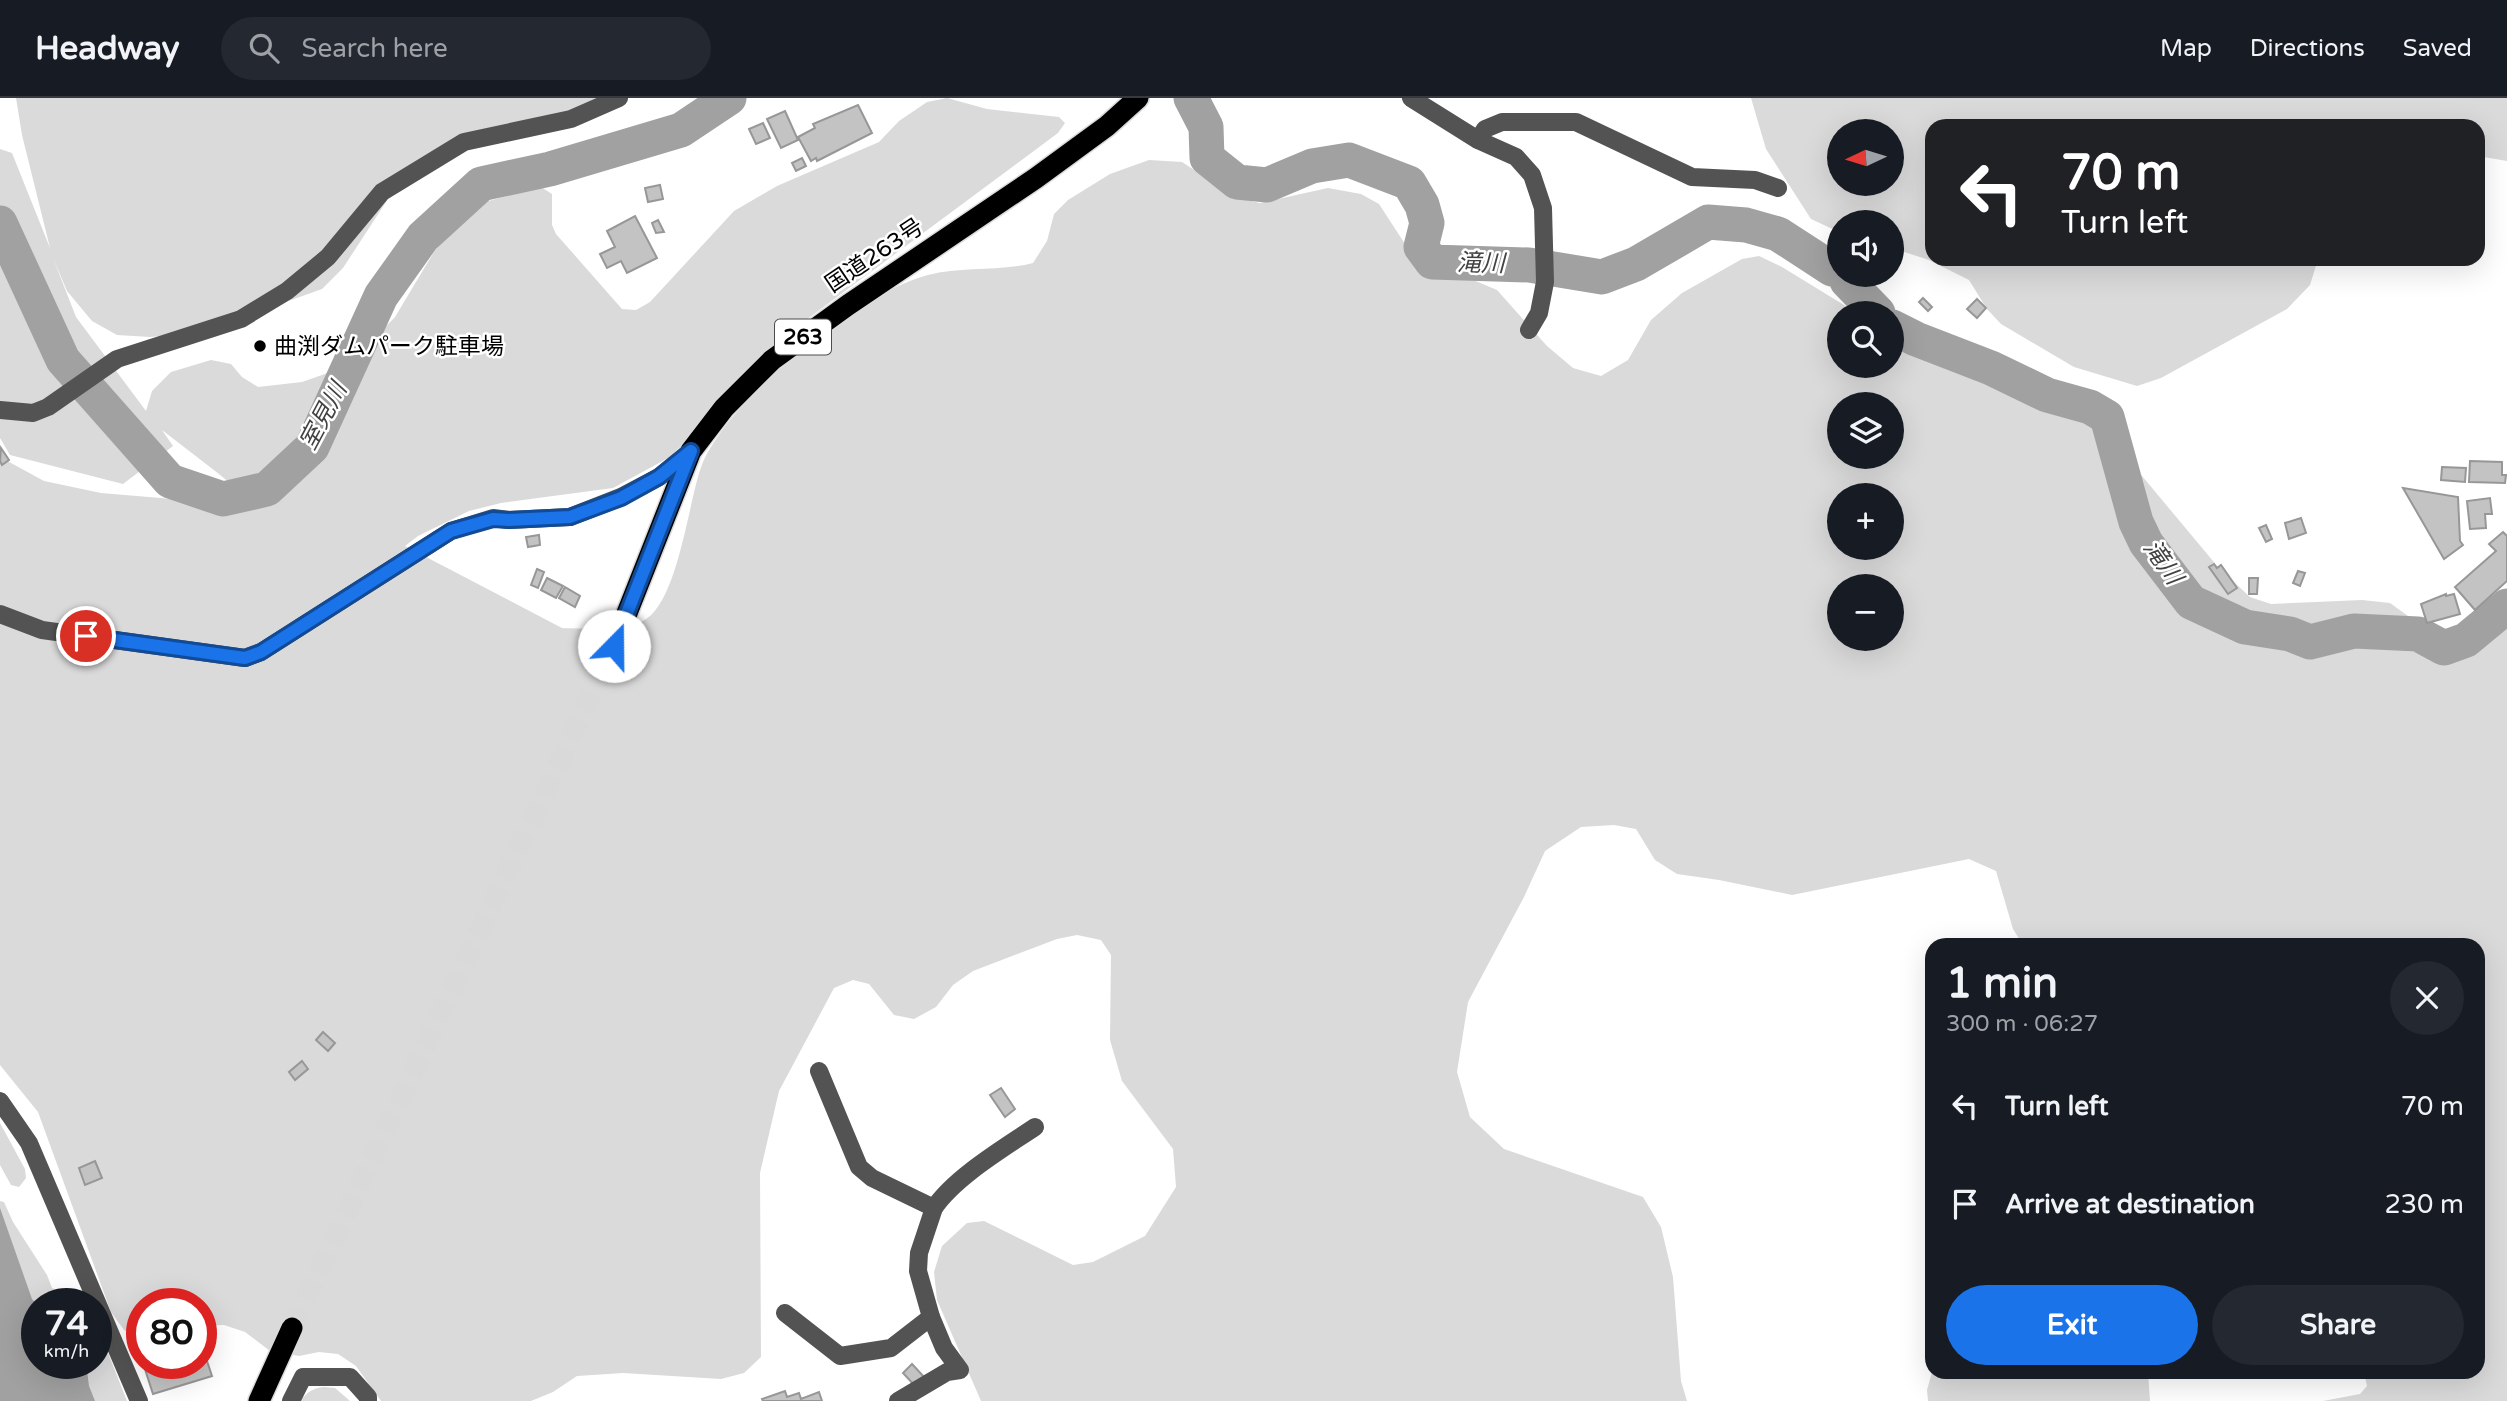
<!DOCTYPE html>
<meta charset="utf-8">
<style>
:root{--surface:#171b24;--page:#242831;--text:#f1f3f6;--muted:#9ea1a6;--line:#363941;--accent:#1a73e8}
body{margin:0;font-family:"Varela Round","Noto Sans JP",sans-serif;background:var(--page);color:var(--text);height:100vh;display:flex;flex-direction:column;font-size:26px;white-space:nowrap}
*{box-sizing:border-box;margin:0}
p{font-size:23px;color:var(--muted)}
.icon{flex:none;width:38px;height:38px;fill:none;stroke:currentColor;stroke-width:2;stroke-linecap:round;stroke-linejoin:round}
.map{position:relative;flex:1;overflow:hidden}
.side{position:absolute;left:1925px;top:840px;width:560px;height:441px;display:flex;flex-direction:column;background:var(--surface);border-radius:21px;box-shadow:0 7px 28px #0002}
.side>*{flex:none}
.banner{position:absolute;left:1925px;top:21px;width:560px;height:147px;border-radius:21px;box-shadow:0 7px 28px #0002;background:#202124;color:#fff;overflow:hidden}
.needle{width:46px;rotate:266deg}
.buttons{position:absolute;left:1827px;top:21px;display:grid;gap:14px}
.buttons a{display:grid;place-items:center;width:77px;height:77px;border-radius:50%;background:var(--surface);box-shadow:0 7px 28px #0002;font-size:35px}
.speed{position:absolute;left:21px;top:1190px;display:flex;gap:14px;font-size:35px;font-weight:700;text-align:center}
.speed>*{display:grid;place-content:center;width:91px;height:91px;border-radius:50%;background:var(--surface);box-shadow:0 7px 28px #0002;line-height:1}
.speed small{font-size:18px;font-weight:400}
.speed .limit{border:10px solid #d22;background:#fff;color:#111}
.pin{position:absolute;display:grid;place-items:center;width:60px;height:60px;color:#fff;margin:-30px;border:4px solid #fff;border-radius:50%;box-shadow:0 2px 7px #0007}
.me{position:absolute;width:77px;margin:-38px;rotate:22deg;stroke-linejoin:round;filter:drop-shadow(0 0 5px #0008)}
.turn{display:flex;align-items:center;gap:24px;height:147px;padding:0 21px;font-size:32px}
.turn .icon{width:91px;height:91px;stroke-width:2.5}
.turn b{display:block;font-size:49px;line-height:60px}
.round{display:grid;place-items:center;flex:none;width:74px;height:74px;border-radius:37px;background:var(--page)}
.headline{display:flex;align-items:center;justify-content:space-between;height:119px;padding:0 21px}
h1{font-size:42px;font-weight:800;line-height:52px}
.action{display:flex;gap:14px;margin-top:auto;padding:14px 21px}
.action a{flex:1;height:80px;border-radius:42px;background:var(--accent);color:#fff;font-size:28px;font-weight:800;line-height:80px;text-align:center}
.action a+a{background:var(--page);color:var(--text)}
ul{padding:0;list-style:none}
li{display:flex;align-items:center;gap:21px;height:98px;padding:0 21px}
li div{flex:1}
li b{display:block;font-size:26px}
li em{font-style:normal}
header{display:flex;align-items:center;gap:42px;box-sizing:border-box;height:98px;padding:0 35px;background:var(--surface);border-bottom:2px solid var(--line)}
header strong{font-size:33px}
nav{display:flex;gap:38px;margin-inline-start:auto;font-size:24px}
.search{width:490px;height:63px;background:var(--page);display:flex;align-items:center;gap:18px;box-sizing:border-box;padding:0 24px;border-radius:38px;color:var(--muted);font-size:26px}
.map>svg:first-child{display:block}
.green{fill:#dadada;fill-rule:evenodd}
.water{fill:#a1a1a1}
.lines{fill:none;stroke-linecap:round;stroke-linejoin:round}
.river{stroke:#a1a1a1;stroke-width:35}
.building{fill:#c3c3c3;stroke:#979797;stroke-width:2}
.highway-tunnel{stroke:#d9d9d9;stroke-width:21;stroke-dasharray:21 10;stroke-linecap:butt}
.highway-casing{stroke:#dbdbdb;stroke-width:24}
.minor{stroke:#535353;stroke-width:18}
.highway{stroke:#000;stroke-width:21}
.route-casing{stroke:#114b97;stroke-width:18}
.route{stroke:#1a73e8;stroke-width:12}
.poi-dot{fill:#000;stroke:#fff;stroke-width:2.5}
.labels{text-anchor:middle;stroke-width:5;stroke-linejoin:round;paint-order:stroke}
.shield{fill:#fff;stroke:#4c4c4c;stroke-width:2}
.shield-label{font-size:21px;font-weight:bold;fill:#000}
.street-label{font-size:23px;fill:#000;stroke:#fff}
.poi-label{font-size:23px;fill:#000;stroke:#fff;text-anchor:start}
.water-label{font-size:24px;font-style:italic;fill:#424242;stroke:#fff}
</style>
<header>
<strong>Headway</strong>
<div class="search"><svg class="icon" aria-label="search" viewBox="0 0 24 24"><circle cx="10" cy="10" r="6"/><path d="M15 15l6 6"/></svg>Search here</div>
<nav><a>Map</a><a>Directions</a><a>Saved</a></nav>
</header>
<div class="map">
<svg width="2507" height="1303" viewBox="0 0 2507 1303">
<rect width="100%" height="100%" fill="#fff"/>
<!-- green -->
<g class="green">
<path d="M 16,0 L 604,0 L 540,28 L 461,39 L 401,81 L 343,170 L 322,191 L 199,235 L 150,239 L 117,237 L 92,223 L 67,193 L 53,160 L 76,219 L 146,313 L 152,293 L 171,274 L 211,262 L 231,266 L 242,279 L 258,289 L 302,284 L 339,271 L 370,245 L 395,219 L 434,154 L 452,131 L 477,106 L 541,89 L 552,96 L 552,127 L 556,136 L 622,211 L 636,212 L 650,204 L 734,113 L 777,88 L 879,44 L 899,23 L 927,4 L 947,0 L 987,11 L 1059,19 L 1065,25 L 1058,35 L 775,245 L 727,293 L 695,334 L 670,359 L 613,390 L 501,405 L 469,413 L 418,438 L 405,448 L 562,530 C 580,531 626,531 641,524 C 679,508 688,400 703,364 C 720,326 768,279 800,253 C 835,225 884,189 928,177 C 962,168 999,174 1033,165 L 1047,143 L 1054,116 L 1068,102 L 1110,76 L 1149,62 L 1182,64 L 1237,100 L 1260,105 L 1328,90 L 1361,96 L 1379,106 L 1405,146 L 1424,167 L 1466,179 L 1497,192 L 1547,248 L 1573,270 L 1601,278 L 1628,262 L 1651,222 L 1682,195 L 1742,161 L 1759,158 L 1782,169 L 1857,215 L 1839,215 L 1839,268 L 1892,268 L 1892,236 L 1932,261 L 2089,317 L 2102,330 L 2218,469 L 2250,499 L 2271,506 L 2362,502 L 2390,505 L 2433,536 C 2463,533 2483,516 2507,499 L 2507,1303 L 2323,1303 L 2360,1296 L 2367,1288 L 2364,1274 L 2478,1274 L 2478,847 L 2023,847 L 2013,831 L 1996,773 L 1969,761 L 1792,797 L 1719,782 L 1677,776 L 1655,762 L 1636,731 L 1614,727 L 1581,729 L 1545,753 L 1524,799 L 1468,904 L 1457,974 L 1470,1019 L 1504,1051 L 1643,1099 L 1661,1129 L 1673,1179 L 1681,1283 L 1687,1303 L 981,1303 L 937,1202 L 934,1174 L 942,1148 L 967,1125 L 984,1123 L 1073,1167 L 1093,1164 L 1145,1138 L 1176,1089 L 1173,1051 L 1122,983 L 1110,942 L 1111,857 L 1101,842 L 1077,837 L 1057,841 L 973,873 L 953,887 L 936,909 L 914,921 L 894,917 L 869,886 L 853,882 L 834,890 L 779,993 L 760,1075 L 761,1259 L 744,1275 L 721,1281 L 623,1275 L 577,1278 L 553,1294 L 531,1303 L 381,1303 L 356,1268 L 338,1256 L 319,1254 L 299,1258 L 270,1253 L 245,1234 L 224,1227 L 201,1228 L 201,1206 L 142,1206 L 140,1241 L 124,1232 L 111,1214 L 38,1014 L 0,967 L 0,359 L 44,383 L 101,395 L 257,408 L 219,376 L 162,332 L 173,348 L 123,386 L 10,357 L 0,340 L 0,51 L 12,55 L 50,150 L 22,37 ZM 1839,306 L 1892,306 L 1892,359 L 1839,359 ZM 1839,397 L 1892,397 L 1892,450 L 1839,450 ZM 1839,488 L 1892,488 L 1892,541 L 1839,541 Z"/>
<path d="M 1751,0 L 2507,0 L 2507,63 L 2478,58 L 2478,28 L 1932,28 L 1932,161 L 2318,161 L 2310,187 L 2287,211 L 2161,280 L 2137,288 L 2074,269 L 2001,226 L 1987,211 L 1969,182 L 1929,162 L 1892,150 L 1892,124 L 1839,124 L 1839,134 L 1811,121 L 1766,51 ZM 1839,33 L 1892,33 L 1892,86 L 1839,86 Z"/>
<polygon points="0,1025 25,1071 26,1080 19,1089 11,1087 0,1067"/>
<polygon points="0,1103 4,1104 13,1124 47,1177 52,1190 62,1194 69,1206 37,1206 37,1221 0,1120"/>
<polygon points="96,1225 127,1303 84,1303 82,1265 96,1265"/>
<polygon points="1932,1274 2148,1274 2150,1303 1928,1303 1927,1292"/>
<path d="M 324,1289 L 335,1290 L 350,1303 L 301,1303 C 306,1294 314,1290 324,1289 Z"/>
</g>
<!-- water -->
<polygon class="water" points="0,1110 32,1201 37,1207 37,1265 86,1265 89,1288 95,1303 0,1303"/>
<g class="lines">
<!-- river -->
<g class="river">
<polyline points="1191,0 1206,29 1207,60 1237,84 1267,87 1312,68 1349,62 1409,85 1422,107 1427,125 1421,149 1432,164 1529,167 1602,179 1636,166 1708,124 1746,127 1778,136 1832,171"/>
<polyline points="0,125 63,262 170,383 223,401 267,391 312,349 381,198 423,139 481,86 550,71 681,32 729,0"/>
<polyline points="1847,183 1878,215"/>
<polyline points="1892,229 1916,241 1991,270 2047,297 2090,309 2107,319 2136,424 2146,445 2191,504 2245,529 2290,536 2310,544 2354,533 2418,536 2444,550 2466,542 2507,508"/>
</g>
</g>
<!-- building -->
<g class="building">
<polygon points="858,7 872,35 817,63 816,60 811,63 798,39 815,30 813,26"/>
<polygon points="785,13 798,42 781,50 767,21"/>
<polygon points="763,25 770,40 756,46 749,31"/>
<polygon points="802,60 806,68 796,73 792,65"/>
<polygon points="660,87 663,101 648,104 645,90"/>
<polygon points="635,118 657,160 627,175 621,163 607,170 600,156 615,149 607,133"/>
<polygon points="658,122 664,134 656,135 652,125"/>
<polygon points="1923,200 1932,209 1928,213 1919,204"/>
<polygon points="1977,201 1986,210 1977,220 1967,211"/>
<polygon points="1,350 9,362 2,367 0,363"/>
<polygon points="2470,363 2502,364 2502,377 2506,377 2505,385 2469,384"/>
<polygon points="2442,369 2466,370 2465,384 2441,382"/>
<polygon points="2403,390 2458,399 2460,443 2463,447 2444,461"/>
<polygon points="2490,400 2492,416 2485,416 2486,430 2470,431 2467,403"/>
<polygon points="2301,420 2306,435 2289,441 2285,425"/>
<polygon points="2266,427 2272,441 2266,444 2259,430"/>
<polygon points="2503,434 2507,438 2507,483 2475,512 2455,489 2496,453 2489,446"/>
<polygon points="539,437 540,447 528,449 526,439"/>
<polygon points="2214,466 2217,470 2221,467 2237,490 2228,496 2209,469"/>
<polygon points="537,471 544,474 538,490 531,487"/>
<polygon points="2298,473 2305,475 2300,488 2293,485"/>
<polygon points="547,480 563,488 556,500 541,492"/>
<polygon points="2249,480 2258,480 2257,496 2249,496"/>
<polygon points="565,489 580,498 575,509 559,500"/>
<polygon points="2446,496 2446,498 2454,496 2460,516 2427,525 2421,506"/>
<polygon points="323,934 335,945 328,953 316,942"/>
<polygon points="302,963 308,971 295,982 289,974"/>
<polygon points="1001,990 1015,1011 1005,1019 990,997"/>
<polygon points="95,1063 102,1080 85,1087 79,1070"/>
<polygon points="201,1245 212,1278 153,1296 143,1265 201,1265"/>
<polygon points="912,1266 925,1280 916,1289 903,1275"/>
<polygon points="785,1293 787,1299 799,1295 801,1301 819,1294 822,1303 763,1303 762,1301"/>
</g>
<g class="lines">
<!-- highway-tunnel -->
<polyline class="highway-tunnel" points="292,1230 614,548"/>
<!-- highway casing -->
<g class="highway-casing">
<g id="highway">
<polyline points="614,548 691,353 724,310 772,262 848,207 1036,80 1107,28 1138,0"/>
<polyline points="259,1303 292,1230"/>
</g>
</g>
<!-- minor -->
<g class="minor">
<polyline points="1411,0 1478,42 1516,59 1532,77 1543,110 1545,184 1539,215 1529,232"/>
<polyline points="1478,42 1485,31 1502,24 1576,24 1692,79 1755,82 1778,90"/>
<polyline points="0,312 33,315 48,309 117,261 241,221 287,193 328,159 382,94 464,44 571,21 619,0"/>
<polyline points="0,516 42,532 245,560 261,554 451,433 493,420 509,422 570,419 621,399 659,379 691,353"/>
<polyline points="0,1003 29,1045 139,1303"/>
<path d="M 934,1110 C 955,1079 1004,1050 1035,1029"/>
<polyline points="785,1215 840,1258 891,1250 931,1219 918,1173 919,1155 934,1110 872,1080 859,1069 819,973"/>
<polyline points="291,1303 303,1279 350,1279 368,1299 368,1303"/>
<polyline points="898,1303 947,1274 960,1272 944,1250 931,1219"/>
</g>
<!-- highway -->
<use href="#highway" class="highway"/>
</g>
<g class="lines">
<!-- route casing -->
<g class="route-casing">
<polyline id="route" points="86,538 245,560 261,554 451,433 493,421 509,422 570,419 621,400 659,379 691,353 614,548"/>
</g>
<!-- route -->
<use href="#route" class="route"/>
</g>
<!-- markers -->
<circle class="poi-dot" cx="260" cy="248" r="7"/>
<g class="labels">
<!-- shield labels -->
<rect class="shield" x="775" y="221.5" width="56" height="35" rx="5"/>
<g class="shield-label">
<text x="803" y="246">263</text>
</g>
<!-- street labels -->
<g class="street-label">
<text transform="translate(874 157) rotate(-34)" y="8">国道263号</text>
</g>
<!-- poi labels -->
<g class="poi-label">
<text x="274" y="256">曲渕ダムパーク駐車場</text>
</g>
<!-- water labels -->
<g class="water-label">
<text transform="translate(1481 165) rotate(1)" y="8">滝川</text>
<text transform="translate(323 318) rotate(-62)" y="8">室見川</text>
<text transform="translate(2163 464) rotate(55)" y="8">滝川</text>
</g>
</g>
</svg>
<div class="buttons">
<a><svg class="needle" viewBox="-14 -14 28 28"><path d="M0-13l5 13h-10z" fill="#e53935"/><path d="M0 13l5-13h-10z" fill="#9ea1a6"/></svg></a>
<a><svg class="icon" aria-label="sound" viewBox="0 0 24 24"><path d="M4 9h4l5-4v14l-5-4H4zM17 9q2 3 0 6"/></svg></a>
<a><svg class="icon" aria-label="search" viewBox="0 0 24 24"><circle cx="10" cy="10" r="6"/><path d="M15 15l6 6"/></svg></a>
<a><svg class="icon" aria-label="layers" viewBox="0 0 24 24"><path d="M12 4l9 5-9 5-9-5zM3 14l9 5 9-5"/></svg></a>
<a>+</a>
<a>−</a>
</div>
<div class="speed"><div>74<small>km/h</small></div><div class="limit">80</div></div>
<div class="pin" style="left:86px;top:538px;background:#d93025"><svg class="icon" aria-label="arrive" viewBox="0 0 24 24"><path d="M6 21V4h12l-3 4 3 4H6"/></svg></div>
<svg class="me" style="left:614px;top:548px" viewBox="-20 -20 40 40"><circle r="19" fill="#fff"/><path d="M0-13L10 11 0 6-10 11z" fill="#1a73e8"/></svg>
<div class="banner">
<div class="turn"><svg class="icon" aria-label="left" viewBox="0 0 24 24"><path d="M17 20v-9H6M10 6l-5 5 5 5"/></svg><div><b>70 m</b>Turn left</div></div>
</div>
<section class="side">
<div class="headline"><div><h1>1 min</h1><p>300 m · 06:27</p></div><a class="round"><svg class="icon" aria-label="close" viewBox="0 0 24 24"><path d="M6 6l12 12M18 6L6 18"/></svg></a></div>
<ul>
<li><svg class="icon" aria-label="left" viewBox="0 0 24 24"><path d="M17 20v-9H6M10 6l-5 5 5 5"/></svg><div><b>Turn left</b></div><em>70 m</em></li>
<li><svg class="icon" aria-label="arrive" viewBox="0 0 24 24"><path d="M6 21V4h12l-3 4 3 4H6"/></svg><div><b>Arrive at destination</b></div><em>230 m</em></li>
</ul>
<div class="action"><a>Exit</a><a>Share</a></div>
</section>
</div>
